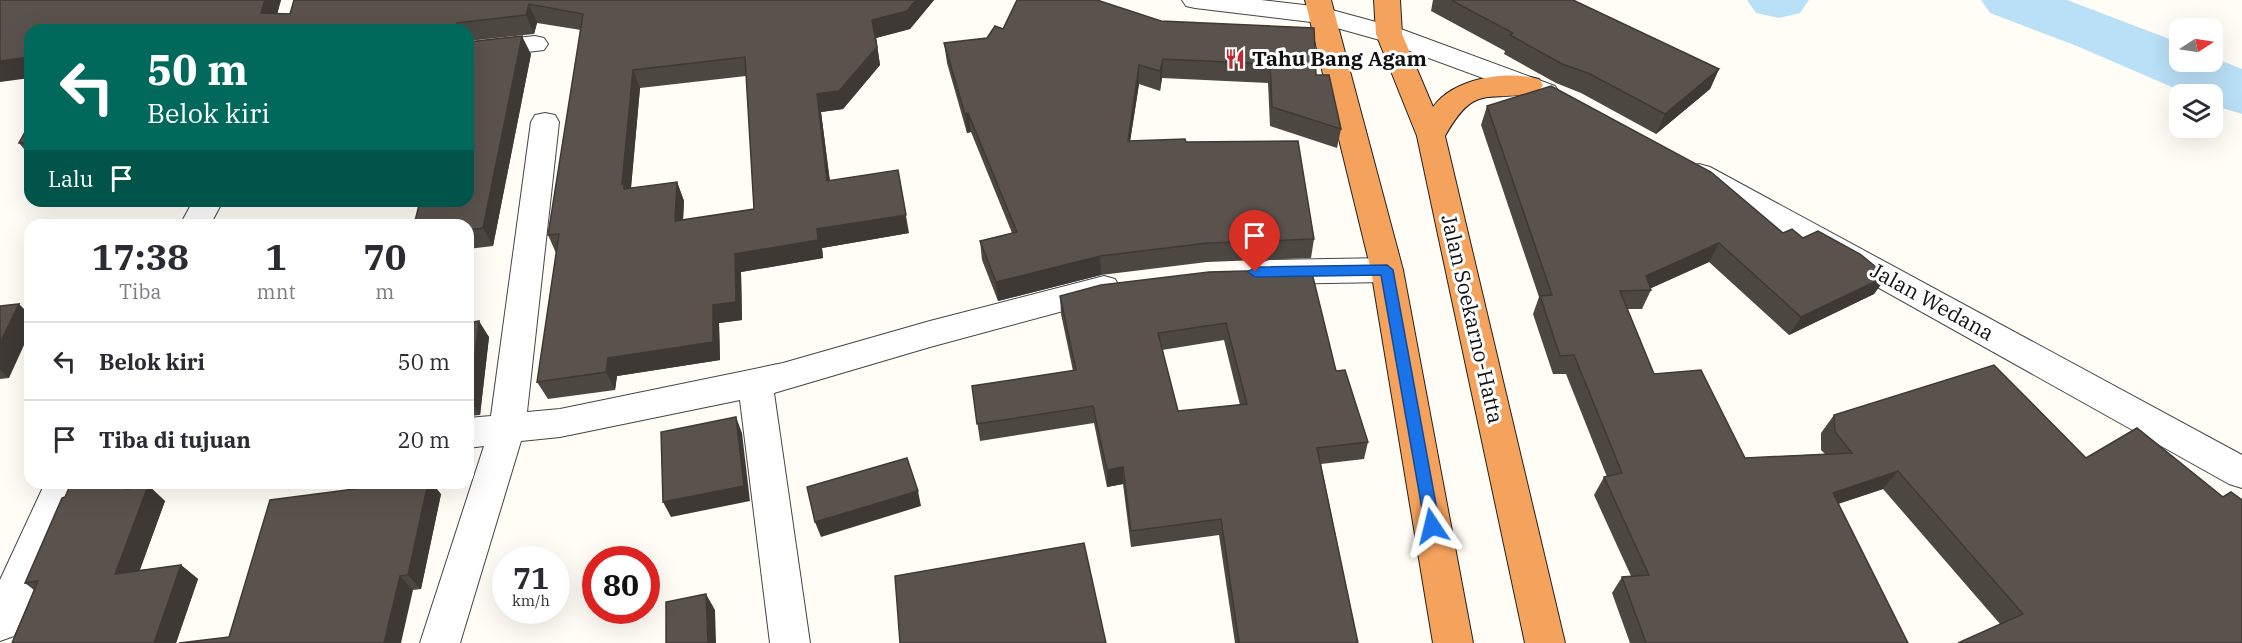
<!DOCTYPE html>
<html lang="id">
<style>
:root{--surface:#fff;--page:#f2f2f3;--text:#2b2b33;--muted:#7c7c81;--line:#e1e1e2}
body{margin:0;font-family:"IBM Plex Serif",serif;background:var(--page);color:var(--text);height:100vh;display:flex;flex-direction:column;font-size:22px;white-space:nowrap}
*{box-sizing:border-box;margin:0}
p{font-size:20px;color:var(--muted)}
.icon{flex:none;width:33px;height:33px;fill:none;stroke:currentColor;stroke-width:2;stroke-linecap:round;stroke-linejoin:round}
.map{position:relative;flex:1;overflow:hidden}
.sheet{position:absolute;left:24px;top:219px;width:450px;height:270px;display:flex;flex-direction:column;background:var(--surface);border-radius:18px;box-shadow:0 6px 24px #0002}
.sheet>*{flex:none}
.banner{position:absolute;left:24px;top:24px;width:450px;height:183px;border-radius:18px;box-shadow:0 6px 24px #0002;background:#00695c;color:#fff;overflow:hidden}
.needle{width:39px;rotate:78deg}
.tools{position:absolute;left:2169px;top:18px;display:grid;gap:12px}
.tools a{display:grid;place-items:center;width:54px;height:54px;border-radius:12px;background:var(--surface);box-shadow:0 6px 24px #0002;font-size:30px}
.speed{position:absolute;left:492px;top:546px;display:flex;gap:12px;font-size:30px;font-weight:700;text-align:center}
.speed>*{display:grid;place-content:center;width:78px;height:78px;border-radius:50%;background:var(--surface);box-shadow:0 6px 24px #0002;line-height:1}
.speed small{font-size:15px;font-weight:400}
.speed .limit{border:9px solid #d22;background:#fff;color:#111}
.pin{position:absolute;display:grid;place-items:center;width:51px;height:51px;color:#fff;margin:-62px -26px;border-radius:50% 50% 50% 0;rotate:-45deg;box-shadow:0 0 6px #0007}
.pin .icon{rotate:45deg}
.me{position:absolute;width:66px;margin:-33px;rotate:350deg;stroke-linejoin:round;filter:drop-shadow(0 0 4px #0008)}
.turn{display:flex;align-items:center;gap:21px;height:126px;padding:0 24px;font-size:27px}
.turn .icon{width:78px;height:78px;stroke-width:2.5}
.turn b{display:block;font-size:42px;line-height:51px}
.then{display:flex;align-items:center;height:57px;padding:0 24px;background:#0003;gap:12px;font-size:22px}
.eta{display:flex;justify-content:space-evenly;align-items:center;height:102px;text-align:center}
.eta b{font-size:36px;font-weight:800;line-height:42px}
ul{padding:0;list-style:none}
li{display:flex;align-items:center;gap:18px;height:78px;padding:0 24px;border-top:2px solid var(--line)}
li div{flex:1}
li b{display:block;font-size:22px}
li em{font-style:normal}
.map>svg:first-child{display:block}
.lines{fill:none;stroke-linecap:round;stroke-linejoin:round}
.river{fill:#b9e0f7;fill-rule:evenodd}
.minor-casing{stroke:#444;stroke-width:2}
.highway-casing{stroke:#222;stroke-width:2}
.minor{fill:#fff;fill-rule:evenodd}
.highway{fill:#f5a25d;fill-rule:evenodd}
.wall{fill:#4d4742;fill-rule:evenodd}
.shaded-wall{fill:#3f3936}
.building{fill:#5a524d;stroke:#3f3936;stroke-width:1.5;fill-rule:evenodd}
.route{fill:#1a73e8;stroke:#114b97;stroke-width:1.5}
.labels{text-anchor:middle;stroke-width:6;stroke-linejoin:round;paint-order:stroke}
.poi-label{font-size:21px;font-weight:bold;fill:#111;stroke:#fff;text-anchor:start}
.street-label{font-size:21px;fill:#111;stroke:#fff}
</style>
<div class="map">
<svg width="2242" height="643" viewBox="0 0 2242 643">
<rect width="100%" height="100%" fill="#fffdf5"/>
<g class="lines">
<!-- river -->
<g class="river">
<polygon points="1747,0 1809,0 1800,13 1779,18 1756,13"/>
<polygon points="1981,0 2067,0 2180,43 2180,62 2212,62 2212,57 2242,69 2242,114 2212,105 2212,94 2188,94 2077,46 1990,13"/>
</g>
<!-- minor casing -->
<g class="minor-casing">
<g id="minor">
<polygon points="1182,0 1261,0 1321,7 1398,28 1555,86 1559,92 1555,98 1545,101 1380,40 1319,23 1195,8 1186,6"/>
<polygon points="535,36 544,38 548,44 544,50 468,59 468,43"/>
<polygon points="545,113 555,115 559,122 527,412 560,409 783,363 930,321 1104,276 1115,279 1120,288 1115,297 1104,300 930,347 774,393 810,643 770,643 740,400 560,437 521,441 460,643 420,643 484,446 468,448 468,418 491,416 531,122 535,115"/>
<polygon points="1699,164 1710,167 2242,455 2242,488 2229,484 1688,181 1684,174 1688,167"/>
<polygon points="193,201 223,201 210,225 180,225"/>
<polygon points="1387,258 1398,262 1403,270 1398,278 1387,282 1269,284 1258,280 1253,272 1258,264 1269,260"/>
<polygon points="45,483 81,483 14,636 0,641 0,580"/>
</g>
</g>
<!-- highway casing -->
<g class="highway-casing">
<g id="highway">
<polygon points="1305,0 1331,0 1403,270 1473,643 1433,643 1371,270"/>
<path d="M 1374,0 L 1400,0 L 1402,34 L 1433,107 C 1454,78 1506,70 1539,79 L 1543,85 L 1539,91 C 1489,105 1477,79 1445,136 L 1565,643 L 1525,643 L 1417,136 L 1376,34 Z"/>
</g>
</g>
<!-- minor -->
<use href="#minor" class="minor"/>
<!-- highway -->
<use href="#highway" class="highway"/>
</g>
<!-- wall -->
<g class="wall">
<path d="M 0,0 L 281,0 L 277,13 L 290,14 L 294,0 L 934,0 L 910,29 L 876,38 L 880,65 L 843,109 L 821,112 L 830,181 L 909,233 L 822,248 L 823,258 L 741,272 L 742,320 L 719,323 L 720,360 L 617,376 L 615,390 L 548,399 L 537,382 L 556,253 L 548,235 L 581,30 L 537,23 L 534,34 L 468,41 L 468,30 L 30,30 ZM 746,76 L 754,209 L 683,220 L 684,201 L 677,182 L 631,188 L 640,88 Z"/>
<polygon points="1017,0 1316,75 1341,129 1337,148 1270,126 1268,83 1162,78 1160,91 1139,84 1130,141 1186,142 1314,239 1311,258 1207,262 1101,275 998,301 982,260 980,241 1012,233 971,132 967,133 947,63 944,43 987,38 1003,29"/>
<polygon points="1433,0 1573,0 1719,69 1710,89 1656,134 1581,93 1556,83 1504,54 1505,51 1431,11"/>
<polygon points="531,54 493,246 468,249 468,225"/>
<polygon points="1487,106 1783,233 1803,238 1887,276 1874,294 1789,335 1709,262 1651,288 1651,290 1642,309 1627,309 1654,374 1745,458 1825,454 1821,450 1821,433 1834,415 2242,643 2000,624 1883,489 1838,504 1908,643 1630,643 1612,593 1622,577 1631,576 1594,495 1604,477 1607,477 1566,374 1553,374 1533,314 1539,297 1481,125"/>
<polygon points="30,123 30,156 19,143"/>
<path d="M 1209,272 L 1336,371 L 1368,442 L 1364,459 L 1321,464 L 1358,643 L 1235,643 L 1219,535 L 1131,547 L 1123,484 L 1107,487 L 1094,423 L 980,441 L 972,386 L 1073,371 L 1061,314 L 1060,296 ZM 1224,340 L 1240,405 L 1178,411 L 1162,350 Z"/>
<polygon points="0,306 9,378 0,379"/>
<polygon points="468,323 489,337 480,415 468,416"/>
<polygon points="87,486 150,487 165,501 140,570 181,565 198,579 176,643 34,590 25,583 65,497"/>
<polygon points="441,494 421,589 413,590 229,637"/>
</g>
<!-- shaded-wall -->
<g class="shaded-wall">
<polygon points="265,0 281,0 273,30 261,13"/>
<polygon points="916,0 934,0 910,29 876,38 880,65 843,109 821,112 832,199 827,181 817,94 872,20"/>
<polygon points="529,4 537,23 534,34 526,15"/>
<polygon points="522,36 531,54 493,246 483,228"/>
<polygon points="30,57 30,78 0,82 0,61"/>
<polygon points="1163,59 1162,78 1160,91 1160,71"/>
<polygon points="1139,65 1139,84 1127,161 1128,141"/>
<polygon points="1719,69 1710,89 1656,134 1665,114"/>
<polygon points="633,70 640,88 630,198 632,202 622,184"/>
<polygon points="968,113 971,132 967,133 965,114"/>
<polygon points="898,170 909,233 822,248 823,258 741,272 742,320 719,323 720,360 617,376 615,390 606,372 608,358 713,305 735,254 817,229"/>
<polygon points="677,182 684,201 682,239 675,221"/>
<polygon points="1719,243 1709,262 1647,290 1646,276"/>
<polygon points="1100,256 1101,275 998,301 996,282"/>
<polygon points="1887,276 1874,294 1789,335 1801,317"/>
<polygon points="19,304 30,315 30,332 9,378 0,370 0,343"/>
<polygon points="479,321 489,337 480,415 470,399"/>
<polygon points="736,417 742,433 750,501 671,517 663,502"/>
<polygon points="1123,467 1123,484 1107,487 1107,470"/>
<polygon points="1898,471 1883,489 1819,510 1833,493"/>
<polygon points="128,483 152,483 150,487 165,501 133,588 115,574 126,489"/>
<polygon points="428,483 432,483 441,494 421,589 408,575"/>
<polygon points="918,491 921,506 821,537 815,522"/>
<polygon points="181,565 198,579 176,643 154,643"/>
<polygon points="400,576 413,590 401,643 384,643"/>
<polygon points="706,594 715,610 716,643 708,643"/>
</g>
<!-- building -->
<g class="building">
<path d="M 0,0 L 265,0 L 261,13 L 290,14 L 294,0 L 916,0 L 907,11 L 872,20 L 877,47 L 839,91 L 817,94 L 827,181 L 898,170 L 906,215 L 817,229 L 818,240 L 735,254 L 736,302 L 713,305 L 713,342 L 608,358 L 606,372 L 537,382 L 559,234 L 548,235 L 583,14 L 529,4 L 526,15 L 457,23 L 457,30 L 30,30 L 30,57 L 0,61 ZM 745,57 L 754,209 L 675,221 L 677,182 L 624,189 L 624,184 L 622,184 L 633,70 Z"/>
<polygon points="1017,0 1097,0 1161,21 1314,28 1316,75 1329,75 1341,129 1272,107 1270,64 1163,59 1160,71 1139,65 1128,141 1185,139 1186,142 1298,141 1314,239 1208,243 1100,256 996,282 980,241 1017,232 968,113 965,114 944,43 987,38 995,26 1003,29"/>
<polygon points="1451,0 1573,0 1719,69 1665,114 1588,73 1562,64 1510,35 1513,33"/>
<polygon points="522,36 483,228 468,230 468,225 414,225 420,201 468,201 468,42"/>
<polygon points="1551,86 1711,172 1783,233 1792,229 1803,238 1818,231 1860,254 1887,276 1801,317 1719,243 1646,276 1651,290 1620,291 1654,374 1701,370 1745,458 1852,453 1835,432 1834,415 1994,365 2086,458 2137,428 2223,497 2231,492 2242,500 2242,643 1958,643 2023,614 1898,471 1833,493 1908,643 1646,643 1622,577 1649,575 1604,477 1622,473 1574,355 1560,356 1540,296 1552,295 1487,106"/>
<polygon points="30,123 30,142 19,143"/>
<path d="M 1311,269 L 1336,371 L 1345,370 L 1368,442 L 1317,448 L 1358,643 L 1239,643 L 1221,519 L 1131,531 L 1123,467 L 1107,470 L 1093,406 L 977,424 L 972,386 L 1076,370 L 1060,296 L 1101,285 L 1209,272 ZM 1226,323 L 1247,404 L 1178,411 L 1158,333 Z"/>
<polygon points="19,304 0,343 0,306"/>
<polygon points="479,321 470,399 468,399 468,323"/>
<polygon points="736,417 744,486 663,502 661,432"/>
<polygon points="907,458 918,491 815,522 807,487"/>
<polygon points="95,483 128,483 126,489 148,486 115,574 181,565 154,643 12,643 38,581 25,583 62,498 65,497 69,488 87,486"/>
<polygon points="401,483 428,483 408,575 400,576 384,643 179,643 229,637 270,500"/>
<polygon points="1084,543 1106,643 900,643 895,576"/>
<polygon points="706,594 708,643 666,643 666,602"/>
</g>
<!-- route -->
<polygon class="route" points="1387,265 1393,270 1440,526 1438,531 1432,533 1427,531 1425,526 1381,275 1255,277 1248,272 1255,267"/>
<!-- icons -->
<defs>
<g id="restaurant-bare" transform="scale(1.62)"><path d="M-5-6h1v4h1v-4h1v4h1v-4h1v5L-1.5 .5V6h-2V.5L-5-1ZM5-6V6H3V1.5H1.5Q1.5-4 5-6Z" fill="#c4262e" stroke="#fff" stroke-width="2.5" paint-order="stroke"/></g>
</defs>
<g fill-rule="evenodd">
<use href="#restaurant-bare" x="1235" y="59"/>
</g>
<g class="labels">
<!-- poi labels -->
<g class="poi-label">
<text x="1252" y="66">Tahu Bang Agam</text>
</g>
<!-- street labels -->
<g class="street-label">
<text transform="translate(1932 302) rotate(29)" y="7">Jalan Wedana</text>
<text transform="translate(1472 319) rotate(77)" y="7">Jalan Soekarno-Hatta</text>
</g>
</g>
</svg>
<div class="tools">
<a><svg class="needle" viewBox="-14 -14 28 28"><path d="M0-13l5 13h-10z" fill="#e53935"/><path d="M0 13l5-13h-10z" fill="#7c7c81"/></svg></a>
<a><svg class="icon" aria-label="layers" viewBox="0 0 24 24"><path d="M12 4l9 5-9 5-9-5zM3 14l9 5 9-5"/></svg></a>
</div>
<div class="speed"><div>71<small>km/h</small></div><div class="limit">80</div></div>
<div class="pin" style="left:1255px;top:272px;background:#d93025"><svg class="icon" aria-label="arrive" viewBox="0 0 24 24"><path d="M6 21V4h12l-3 4 3 4H6"/></svg></div>
<svg class="me" style="left:1432px;top:526px" viewBox="-20 -20 40 40"><path d="M0-17L14 15 0 8-14 15z" fill="#1a73e8" stroke="#fff" stroke-width="4"/></svg>
<div class="banner">
<div class="turn"><svg class="icon" aria-label="left" viewBox="0 0 24 24"><path d="M17 20v-9H6M10 6l-5 5 5 5"/></svg><div><b>50 m</b>Belok kiri</div></div>
<div class="then">Lalu<svg class="icon" aria-label="arrive" viewBox="0 0 24 24"><path d="M6 21V4h12l-3 4 3 4H6"/></svg></div>
</div>
<section class="sheet">
<div class="eta">
<div><b>17:38</b><p>Tiba</p></div>
<div><b>1</b><p>mnt</p></div>
<div><b>70</b><p>m</p></div>
</div>
<ul>
<li><svg class="icon" aria-label="left" viewBox="0 0 24 24"><path d="M17 20v-9H6M10 6l-5 5 5 5"/></svg><div><b>Belok kiri</b></div><em>50 m</em></li>
<li><svg class="icon" aria-label="arrive" viewBox="0 0 24 24"><path d="M6 21V4h12l-3 4 3 4H6"/></svg><div><b>Tiba di tujuan</b></div><em>20 m</em></li>
</ul>
</section>
</div>
